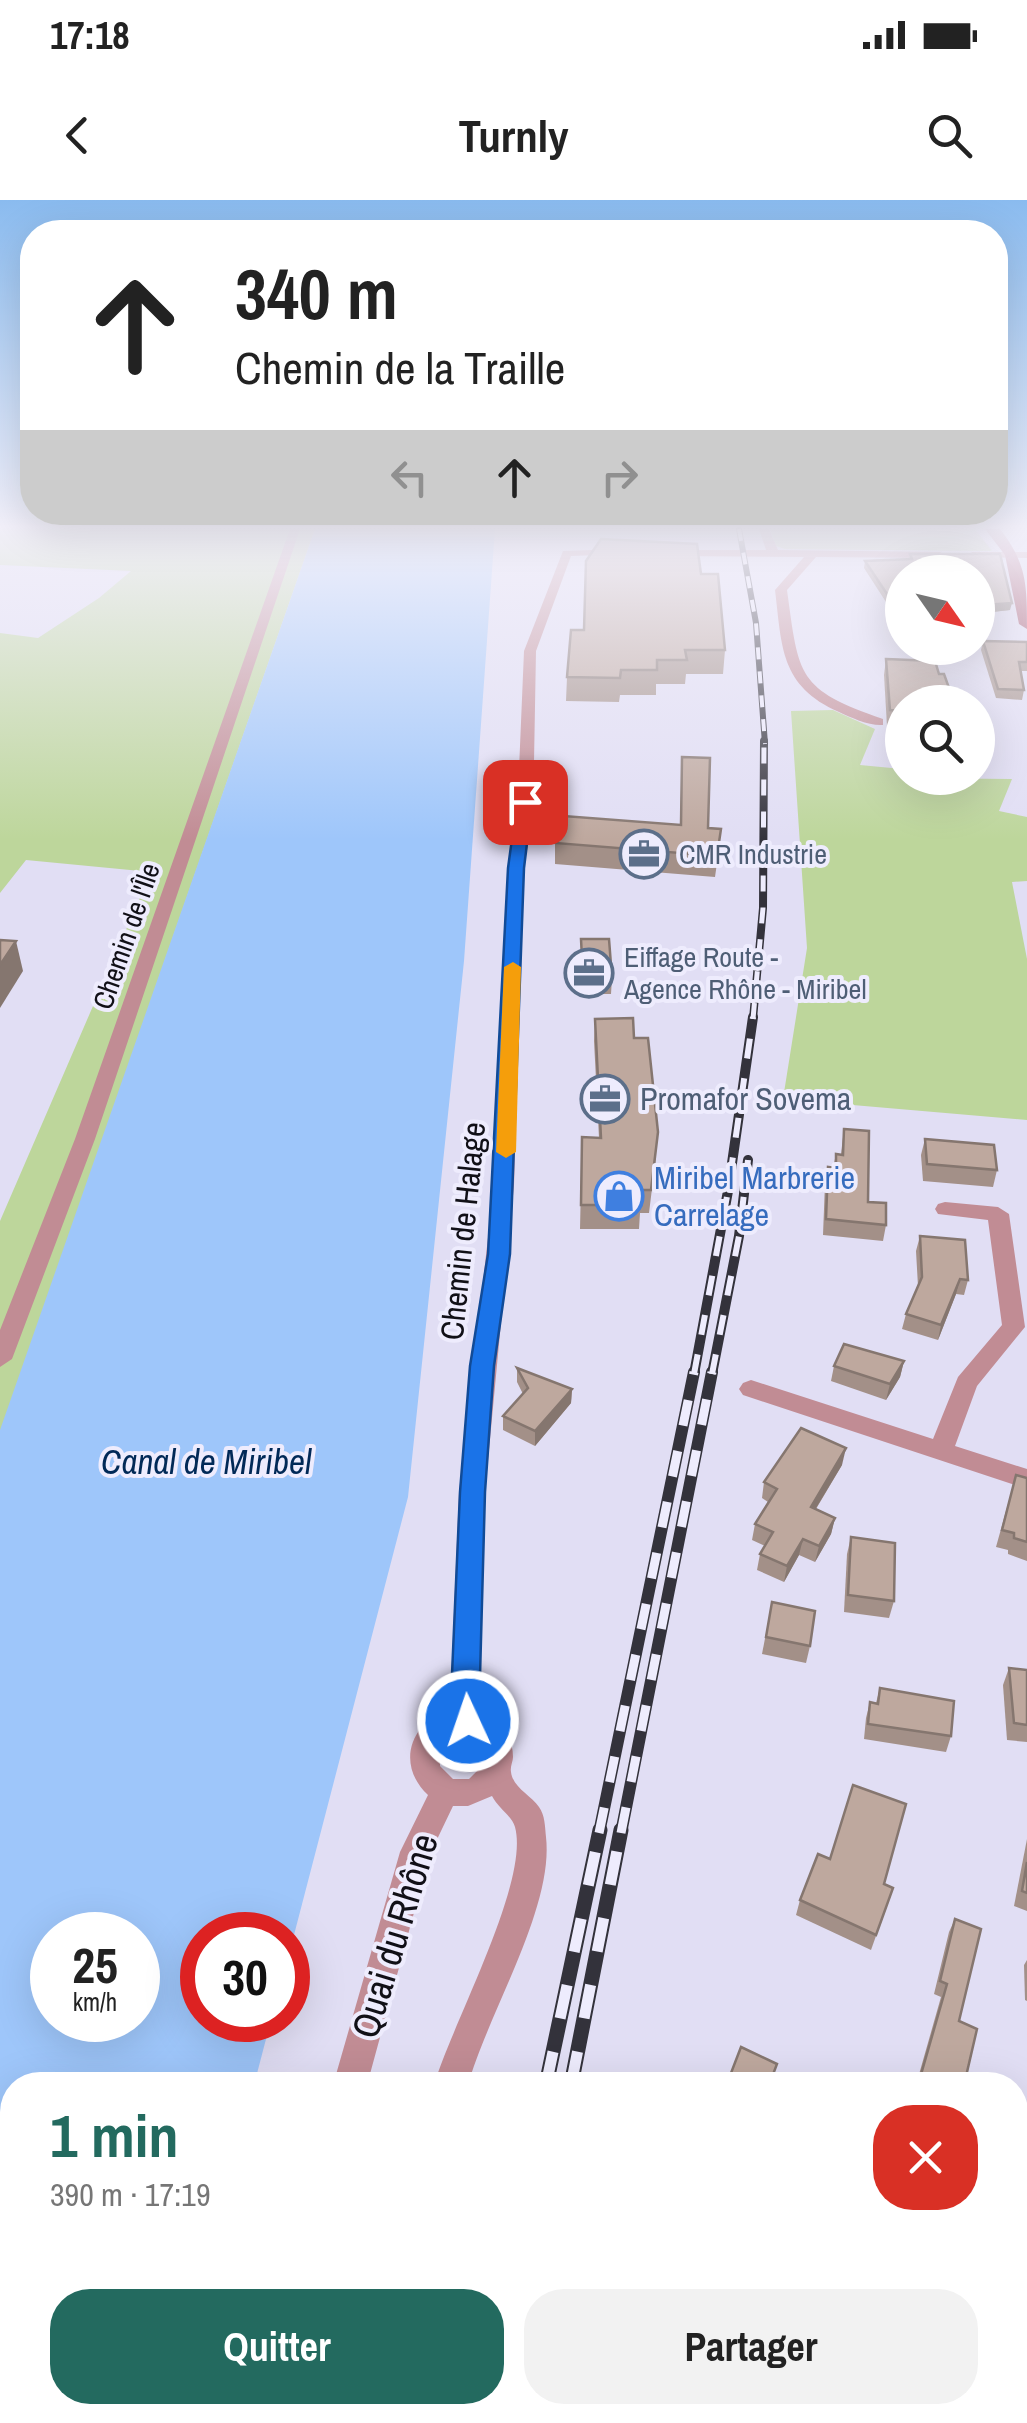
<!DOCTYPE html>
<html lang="fr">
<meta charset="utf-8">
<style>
:root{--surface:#fff;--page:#f2f2f2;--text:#222;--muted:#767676;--accent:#236a5f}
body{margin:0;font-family:"Archivo Narrow",sans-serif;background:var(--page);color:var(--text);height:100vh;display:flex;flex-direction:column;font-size:38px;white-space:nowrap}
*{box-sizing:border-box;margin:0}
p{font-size:32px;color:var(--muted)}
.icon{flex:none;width:55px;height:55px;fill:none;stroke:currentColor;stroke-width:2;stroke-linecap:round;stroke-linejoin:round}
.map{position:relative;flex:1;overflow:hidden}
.sheet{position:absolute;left:0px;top:1872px;width:1028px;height:352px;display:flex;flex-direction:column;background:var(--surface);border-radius:40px 40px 0 0;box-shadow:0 10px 40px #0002}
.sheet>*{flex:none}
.top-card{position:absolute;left:20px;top:20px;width:988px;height:305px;border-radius:40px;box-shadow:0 10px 40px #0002;background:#fff;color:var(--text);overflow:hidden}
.needle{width:65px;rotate:124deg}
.controls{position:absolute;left:885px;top:355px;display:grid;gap:20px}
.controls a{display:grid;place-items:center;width:110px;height:110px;border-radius:50%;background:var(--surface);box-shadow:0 10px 40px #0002;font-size:50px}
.speed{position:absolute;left:30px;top:1712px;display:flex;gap:20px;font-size:50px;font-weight:700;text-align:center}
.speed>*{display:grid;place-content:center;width:130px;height:130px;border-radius:50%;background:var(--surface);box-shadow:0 10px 40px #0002;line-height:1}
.speed small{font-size:25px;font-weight:400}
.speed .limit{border:15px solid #d22;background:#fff;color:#111}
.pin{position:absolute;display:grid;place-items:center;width:85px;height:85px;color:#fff;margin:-42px;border-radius:20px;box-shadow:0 5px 15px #0006}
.me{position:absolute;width:110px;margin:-55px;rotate:357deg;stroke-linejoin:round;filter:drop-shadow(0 0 8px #0008)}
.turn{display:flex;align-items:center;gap:35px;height:210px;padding:0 50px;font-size:45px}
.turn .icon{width:130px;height:130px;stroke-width:2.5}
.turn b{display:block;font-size:70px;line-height:85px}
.lanes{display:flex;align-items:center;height:95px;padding:0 50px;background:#0003;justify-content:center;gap:50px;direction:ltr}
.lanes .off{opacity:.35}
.round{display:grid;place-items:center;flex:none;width:105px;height:105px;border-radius:40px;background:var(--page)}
.headline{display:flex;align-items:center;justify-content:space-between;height:170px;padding:0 50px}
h1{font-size:60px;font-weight:700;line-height:75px;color:var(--accent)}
.primary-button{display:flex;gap:20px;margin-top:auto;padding:20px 50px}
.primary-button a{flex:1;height:115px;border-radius:40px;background:var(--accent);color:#fff;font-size:40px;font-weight:700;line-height:115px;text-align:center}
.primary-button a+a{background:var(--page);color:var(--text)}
.status{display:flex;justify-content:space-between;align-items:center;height:70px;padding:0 50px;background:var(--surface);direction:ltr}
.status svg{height:28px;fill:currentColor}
header{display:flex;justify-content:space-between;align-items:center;height:130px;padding:0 50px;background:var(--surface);font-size:45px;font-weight:700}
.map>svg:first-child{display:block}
.green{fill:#bdd69b}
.water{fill:#9ec6fa;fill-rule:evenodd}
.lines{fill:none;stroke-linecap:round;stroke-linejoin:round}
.minor{fill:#c18c94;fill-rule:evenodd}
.primary{fill:#9c4055;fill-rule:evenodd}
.rail-far4-casing{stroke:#33323b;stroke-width:6}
.rail-far3-casing{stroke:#33323b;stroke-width:8}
.rail-far2-casing{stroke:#33323b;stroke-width:10}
.rail-far1-casing{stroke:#33323b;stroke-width:12}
.rail-casing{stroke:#33323b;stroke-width:15}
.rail-far4{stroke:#eeecfd;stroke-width:4;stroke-dasharray:12;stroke-linecap:butt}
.rail-far3{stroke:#eeecfd;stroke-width:5;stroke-dasharray:16;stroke-linecap:butt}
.rail-far2{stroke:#eeecfd;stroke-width:6;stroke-dasharray:20;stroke-linecap:butt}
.rail-far1{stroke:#eeecfd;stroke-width:9;stroke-dasharray:26;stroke-linecap:butt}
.rail{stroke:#eeecfd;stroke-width:11;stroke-dasharray:34;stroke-linecap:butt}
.wall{fill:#a39088}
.shaded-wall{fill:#85766f}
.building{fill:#bea89e;stroke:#85766f;stroke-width:2.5}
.route{fill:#1a73e8;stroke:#114b97;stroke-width:2.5}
.slow{fill:#f59e0b}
.labels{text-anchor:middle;stroke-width:8;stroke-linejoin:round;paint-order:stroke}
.far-service-label{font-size:28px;fill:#4e5e75;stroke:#eeecfd;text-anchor:start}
.far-street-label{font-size:28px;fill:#111017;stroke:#eeecfd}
.service-label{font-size:32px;fill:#4e5e75;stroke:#eeecfd;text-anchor:start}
.shop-label{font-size:32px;fill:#366cbe;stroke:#eeecfd;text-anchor:start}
.street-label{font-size:32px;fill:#111017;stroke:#eeecfd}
.water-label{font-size:35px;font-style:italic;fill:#012957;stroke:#eeecfd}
.near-street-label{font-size:38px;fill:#111017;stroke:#eeecfd}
</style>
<div class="status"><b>17:18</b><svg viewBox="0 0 49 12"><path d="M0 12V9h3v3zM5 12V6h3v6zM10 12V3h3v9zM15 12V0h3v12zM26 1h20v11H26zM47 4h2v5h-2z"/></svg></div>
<header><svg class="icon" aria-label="back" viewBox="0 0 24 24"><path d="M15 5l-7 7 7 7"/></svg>Turnly<svg class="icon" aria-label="search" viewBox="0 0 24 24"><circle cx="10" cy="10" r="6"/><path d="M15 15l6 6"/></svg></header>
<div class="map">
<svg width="1027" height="2223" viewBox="0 0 1027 2223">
<rect width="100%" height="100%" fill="#e1def4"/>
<!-- green -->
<g class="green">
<polygon points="0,329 315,329 0,1234 0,1021 151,672 26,660 0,693 0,433 38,438 99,398 131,371 0,365"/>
<polygon points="770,329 975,329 992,351 785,349 776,346"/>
<polygon points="833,510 875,529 860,565 902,569 902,578 1012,579 999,611 1027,617 1027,681 1012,682 1027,759 1027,920 783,899 807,748 791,511"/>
</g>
<!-- water -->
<path class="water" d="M 315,329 L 495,329 L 464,761 L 408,1297 L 288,1758 L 288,1735 L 202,1735 L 202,1820 L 271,1820 L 254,1885 L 12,1885 L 12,2212 L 169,2213 L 166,2223 L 0,2223 L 0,1230 ZM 52,1735 L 138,1735 L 138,1820 L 52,1820 Z"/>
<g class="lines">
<!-- minor -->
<g class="minor">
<polygon points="290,329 300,329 95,939 12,1159 0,1167 0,1130 75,939"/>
<path d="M 759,329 L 769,329 L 778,350 L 940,352 L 946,355 L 940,358 L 816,357 L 787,390 C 799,477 797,489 883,519 L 883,525 C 869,526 852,518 839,512 C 780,486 782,447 775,390 L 804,357 L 667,356 L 661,353 L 667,350 L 766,350 Z"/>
<path d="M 620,349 L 624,354 L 571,356 L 536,451 L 533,617 L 524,667 L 514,985 L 485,1292 L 479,1510 C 498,1517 513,1535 513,1557 C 513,1562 510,1566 511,1572 C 513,1588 531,1595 539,1607 C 545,1615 545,1627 546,1637 C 554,1708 488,1813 468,1885 L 434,1885 C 452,1824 530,1682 515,1627 C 512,1616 498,1608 492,1596 L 468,1606 L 453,1606 L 430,1654 L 367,1885 L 333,1885 L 400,1652 L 428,1595 C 395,1564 411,1522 450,1508 L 459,1292 L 494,985 L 508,667 L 517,617 L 524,451 L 563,351 ZM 454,1532 L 469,1532 L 482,1545 L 482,1566 L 469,1579 L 453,1579 L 440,1566 L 440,1545 Z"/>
<polygon points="972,352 1027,352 1027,358 968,357"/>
<polygon points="945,1002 998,1007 1009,1014 1025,1127 977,1186 955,1246 1027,1269 1027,1289 743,1195 739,1189 743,1183 751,1180 933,1239 958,1177 1002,1125 988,1020 938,1014 935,1009 938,1004"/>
<polygon points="0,2045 12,2047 12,2083 0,2081"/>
<polygon points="254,2212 292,2212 290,2223 252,2223"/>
<polygon points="609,2212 661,2212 665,2223 613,2223"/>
</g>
<!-- primary -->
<path class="primary" d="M 985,329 L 1000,329 C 1027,364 1027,385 1027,429 L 1019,424 L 1005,355 Z"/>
<!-- rail-far4 casing -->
<g class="rail-far4-casing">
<polyline id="rail-far4" points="739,329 756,423 765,544"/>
</g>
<!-- rail-far3 casing -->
<g class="rail-far3-casing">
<polyline id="rail-far3" points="753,819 763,708 764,541"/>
</g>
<!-- rail-far2 casing -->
<g class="rail-far2-casing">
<g id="rail-far2">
<polyline points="694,1174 728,991 753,817"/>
<polyline points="712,1174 739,1036 748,960"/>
</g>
</g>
<!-- rail-far1 casing -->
<g class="rail-far1-casing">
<g id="rail-far1">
<polyline points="599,1633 694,1172"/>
<polyline points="621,1633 712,1172"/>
</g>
</g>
<!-- rail casing -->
<g class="rail-casing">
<g id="rail">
<polyline points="546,1885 600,1630"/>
<polyline points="571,1885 621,1630"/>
<polyline points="475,2223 477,2212"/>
<polyline points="504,2223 506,2212"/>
</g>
</g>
<!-- rail-far4 -->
<use href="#rail-far4" class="rail-far4"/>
<!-- rail-far3 -->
<use href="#rail-far3" class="rail-far3"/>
<!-- rail-far2 -->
<use href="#rail-far2" class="rail-far2"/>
<!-- rail-far1 -->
<use href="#rail-far1" class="rail-far1"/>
<!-- rail -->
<use href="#rail" class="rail"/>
</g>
<!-- wall -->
<g class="wall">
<polygon points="910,354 1000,354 1010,410 983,413 978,399 978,372 902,372 902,401 886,402 864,368 865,361 909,359"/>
<polygon points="701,374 725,450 723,474 686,474 685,484 656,484 656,495 620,495 619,502 566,501 567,477 584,430"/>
<polygon points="983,441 1027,442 1027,471 1020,471 1024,490 1022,500 996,498 981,450"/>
<polygon points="886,459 902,502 902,527 887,526 884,475"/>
<polygon points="682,557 708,628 719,649 715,677 555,664 555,643 680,625"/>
<polygon points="581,739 612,778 611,794 582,794"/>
<polygon points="595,819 634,838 656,956 649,1013 640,1013 639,1029 580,1029 582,937 599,938 594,841"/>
<polygon points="844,929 868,1002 886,1025 883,1041 823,1035 825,983 828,967 833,968 836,954 841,954"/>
<polygon points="925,939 997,970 993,987 923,981 921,955"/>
<polygon points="920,1036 968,1080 964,1095 956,1094 938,1140 902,1129 906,1114 918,1086 916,1051"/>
<polygon points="904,1161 900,1177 886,1200 831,1181 834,1166"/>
<polygon points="517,1168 572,1189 571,1203 535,1246 503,1230 503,1216 523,1194 517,1182"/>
<polygon points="842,1265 816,1309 835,1318 831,1334 815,1362 799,1355 784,1382 757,1370 760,1354 765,1346 752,1340 755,1324 768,1302 762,1298 764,1282"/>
<polygon points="1016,1275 1027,1278 1027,1361 1008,1354 1008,1350 996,1347"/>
<polygon points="851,1337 894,1401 889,1418 844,1412 847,1354"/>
<polygon points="772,1402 810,1446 806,1463 762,1454"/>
<polygon points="1009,1468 1027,1470 1027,1542 1007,1540 1003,1485"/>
<polygon points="880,1488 951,1536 946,1552 864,1539 866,1518 870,1502 876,1503"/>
<polygon points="1027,1639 1027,1711 1014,1706"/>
<polygon points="893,1688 871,1750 796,1715 800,1700"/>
<polygon points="955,1719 959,1821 964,1885 916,1885 941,1797 934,1794 949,1732"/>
<polygon points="1027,1760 1027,1801 1025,1800 1024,1765"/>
<polygon points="731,1873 770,1885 740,1885 729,1880"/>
<polygon points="1015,1989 1027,1993 1027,2052 1015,2049"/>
<polygon points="669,2212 796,2212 814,2223 687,2223"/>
</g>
<!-- shaded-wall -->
<g class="shaded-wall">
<polygon points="1012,403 1010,410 983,413 984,405"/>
<polygon points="16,741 23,771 0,808 0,765"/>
<polygon points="960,1079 956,1094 938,1140 941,1125"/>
<polygon points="904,1161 900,1177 886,1200 890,1184"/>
<polygon points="572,1189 571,1203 535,1246 535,1231"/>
<polygon points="846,1248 842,1265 807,1323 811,1307"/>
<polygon points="835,1318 831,1334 815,1362 819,1346"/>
<polygon points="803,1339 799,1355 784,1382 787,1366"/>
</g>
<!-- building -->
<g class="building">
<polygon points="601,339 697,344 701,374 718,374 725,450 685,450 687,460 657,460 657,470 621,470 620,478 567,477 571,430 584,430 586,361"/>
<polygon points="910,354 1000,354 1012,403 984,405 979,392 978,392 978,372 902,372 902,394 887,394 865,361 912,359"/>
<polygon points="983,441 1027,442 1027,462 1019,462 1024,490 998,489"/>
<polygon points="886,459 935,461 939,474 944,474 954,502 902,502 902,511 890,510"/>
<polygon points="682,557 710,558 708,628 721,629 717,656 555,643 564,616 681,625"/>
<polygon points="581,739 609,739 612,778 583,778"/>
<polygon points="0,740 16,741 0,765"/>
<polygon points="633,818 634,838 648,838 658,932 651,990 640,990 641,1005 581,1005 582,937 601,938 595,819"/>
<polygon points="844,929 869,931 868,1002 886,1003 886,1025 826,1019 828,967 836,968 836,954 843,955"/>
<polygon points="925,939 994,945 997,970 927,964"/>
<polygon points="920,1036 965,1040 968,1080 960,1079 941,1125 906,1114 922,1077"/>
<polygon points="844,1144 904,1161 890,1184 834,1166"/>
<polygon points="517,1168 572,1189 535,1231 503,1216 528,1188"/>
<polygon points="801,1228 846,1248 811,1307 835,1318 819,1346 803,1339 787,1366 760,1354 773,1332 755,1324 777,1289 764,1282"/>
<polygon points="1016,1275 1027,1278 1027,1342 1014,1338 1014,1333 1002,1330"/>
<polygon points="851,1337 895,1343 894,1401 848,1395"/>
<polygon points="772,1402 815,1411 810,1446 766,1437"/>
<polygon points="1009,1468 1027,1470 1027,1525 1014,1523"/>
<polygon points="880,1488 954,1501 951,1536 868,1524 870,1502 878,1504"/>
<polygon points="853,1585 906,1604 884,1684 893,1688 876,1735 800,1700 818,1654 830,1659"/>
<polygon points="1027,1662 1027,1693 1022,1691"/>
<polygon points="955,1719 981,1729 959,1821 977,1829 964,1885 918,1885 947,1784 940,1781"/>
<polygon points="741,1847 777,1864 769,1885 758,1885 731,1873"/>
<polygon points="1015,1989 1027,1993 1027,2039 1015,2036"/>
<polygon points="688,2212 796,2212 814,2223 706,2223"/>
</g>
<!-- sky -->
<linearGradient id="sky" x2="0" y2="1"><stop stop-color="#8abbef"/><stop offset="0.51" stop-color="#f2f0fa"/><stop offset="1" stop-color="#f2f0fa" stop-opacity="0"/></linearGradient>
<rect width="1027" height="640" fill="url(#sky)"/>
<!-- route -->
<polygon class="route" points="525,597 532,602 524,668 510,1054 494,1166 485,1292 479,1513 483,1521 479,1530 468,1533 454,1530 450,1520 460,1292 470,1166 488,1054 508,668 517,602"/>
<!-- slow -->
<polygon class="slow" points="513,762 521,767 516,952 506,958 496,952 504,767"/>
<!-- icons -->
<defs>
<g id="office-ring" transform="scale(2.5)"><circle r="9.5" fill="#eeecfd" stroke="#5c6f8a" stroke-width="1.5"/><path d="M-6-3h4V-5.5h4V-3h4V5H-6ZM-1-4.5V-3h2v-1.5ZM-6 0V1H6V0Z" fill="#5c6f8a"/></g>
<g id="shop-ring" transform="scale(2.5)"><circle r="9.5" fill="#eeecfd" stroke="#3f7fe0" stroke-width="1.5"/><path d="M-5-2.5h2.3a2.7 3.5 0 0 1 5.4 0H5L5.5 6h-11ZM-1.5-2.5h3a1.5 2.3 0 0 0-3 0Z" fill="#3f7fe0"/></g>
</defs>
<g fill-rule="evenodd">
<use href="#office-ring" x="644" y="654"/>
<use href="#office-ring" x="589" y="773"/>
<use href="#office-ring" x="605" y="899"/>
<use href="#shop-ring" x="619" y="996"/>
</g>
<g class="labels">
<!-- far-service labels -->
<g class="far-service-label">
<text x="679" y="664">CMR Industrie</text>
<text x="624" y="767">Eiffage Route -<tspan x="624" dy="32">Agence Rhône - Miribel</tspan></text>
</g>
<!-- far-street labels -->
<g class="far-street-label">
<text transform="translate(126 736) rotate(-71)" y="10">Chemin de l'Île</text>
</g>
<!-- service labels -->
<g class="service-label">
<text x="640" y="910">Promafor Sovema</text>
</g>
<!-- shop labels -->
<g class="shop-label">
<text x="654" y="989">Miribel Marbrerie<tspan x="654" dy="37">Carrelage</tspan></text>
</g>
<!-- street labels -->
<g class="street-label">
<text transform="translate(463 1031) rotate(-84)" y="11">Chemin de Halage</text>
</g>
<!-- water labels -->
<g class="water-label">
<text x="206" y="1274">Canal de Miribel</text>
</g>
<!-- near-street labels -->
<g class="near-street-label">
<text transform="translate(395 1736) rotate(-73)" y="13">Quai du Rhône</text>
</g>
</g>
</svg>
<div class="controls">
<a><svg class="needle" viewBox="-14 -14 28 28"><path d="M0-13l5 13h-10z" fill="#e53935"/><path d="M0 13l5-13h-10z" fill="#767676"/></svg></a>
<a><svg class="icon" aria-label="search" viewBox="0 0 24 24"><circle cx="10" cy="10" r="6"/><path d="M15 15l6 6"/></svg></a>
</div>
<div class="speed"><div>25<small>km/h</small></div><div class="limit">30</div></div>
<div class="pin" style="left:525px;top:602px;background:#d93025"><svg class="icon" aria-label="arrive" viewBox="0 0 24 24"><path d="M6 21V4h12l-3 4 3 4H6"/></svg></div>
<svg class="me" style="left:468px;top:1521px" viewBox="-20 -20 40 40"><circle r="17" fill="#1a73e8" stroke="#fff" stroke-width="3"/><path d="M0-11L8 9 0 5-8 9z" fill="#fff"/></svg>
<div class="top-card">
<div class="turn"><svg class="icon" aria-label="ahead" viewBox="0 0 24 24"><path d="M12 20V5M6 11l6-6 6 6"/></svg><div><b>340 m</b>Chemin de la Traille</div></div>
<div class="lanes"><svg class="icon off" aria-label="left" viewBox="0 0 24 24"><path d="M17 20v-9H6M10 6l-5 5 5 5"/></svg><svg class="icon" aria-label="ahead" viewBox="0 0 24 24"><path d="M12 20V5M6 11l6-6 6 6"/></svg><svg class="icon off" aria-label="right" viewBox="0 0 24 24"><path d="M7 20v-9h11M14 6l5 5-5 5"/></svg></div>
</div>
<section class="sheet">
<div class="headline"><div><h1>1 min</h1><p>390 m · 17:19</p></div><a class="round" style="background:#d93025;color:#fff"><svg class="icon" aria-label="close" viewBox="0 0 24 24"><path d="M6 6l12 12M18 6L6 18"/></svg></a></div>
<div class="primary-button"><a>Quitter</a><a>Partager</a></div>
</section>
</div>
